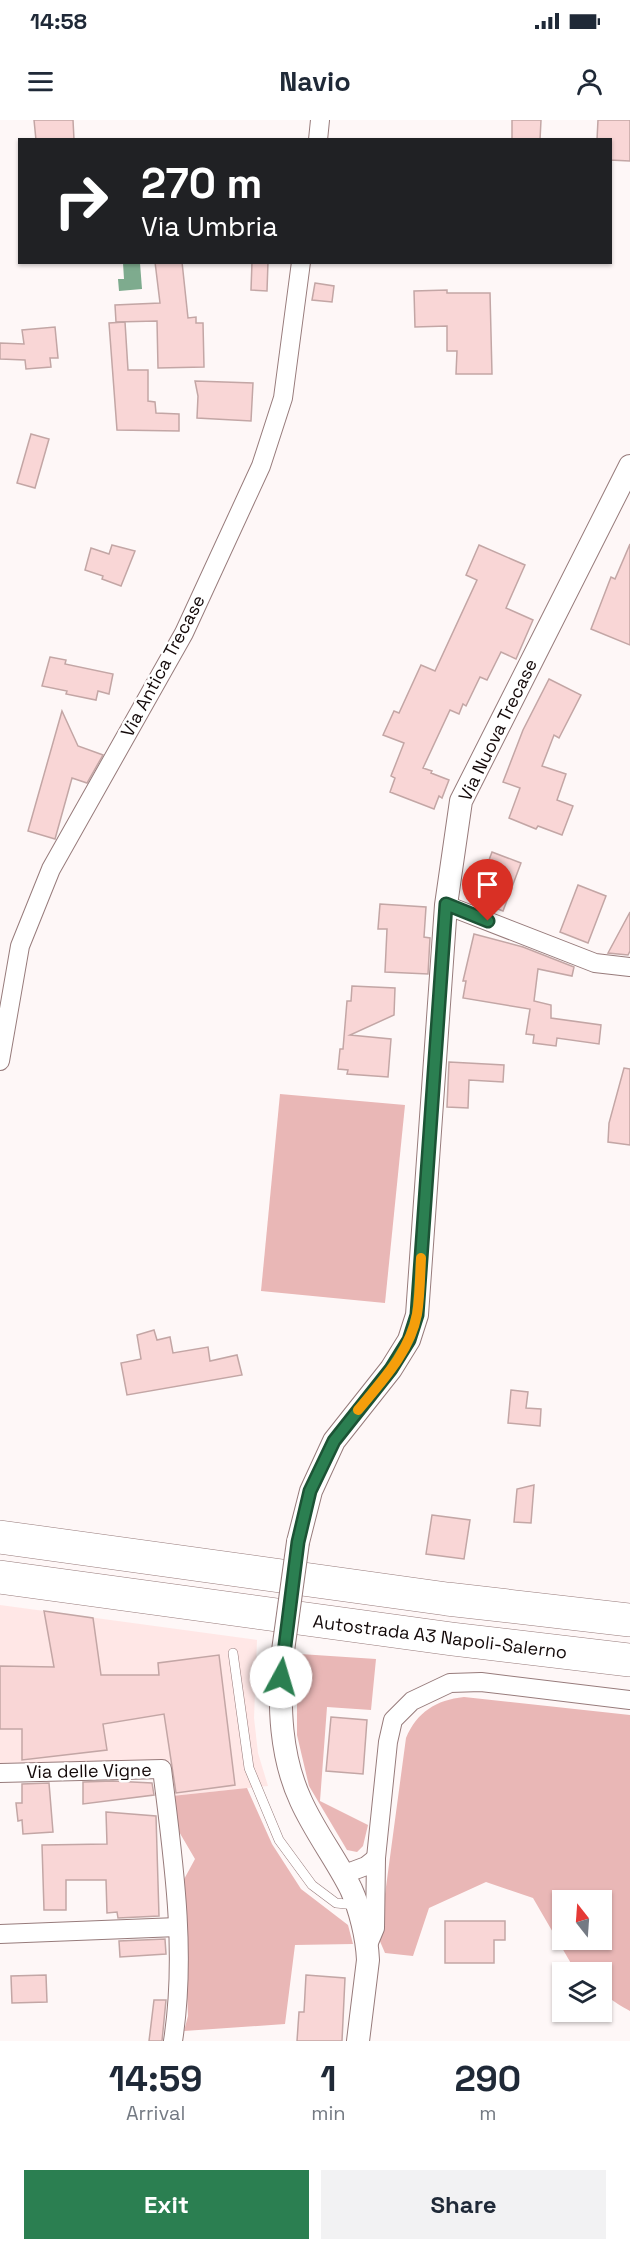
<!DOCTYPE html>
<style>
:root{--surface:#fff;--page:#f2f2f3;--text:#1f2937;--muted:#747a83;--accent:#2b7f51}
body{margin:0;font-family:"Space Grotesk",sans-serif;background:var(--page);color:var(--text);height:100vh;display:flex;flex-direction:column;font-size:22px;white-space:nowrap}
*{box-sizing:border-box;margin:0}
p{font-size:20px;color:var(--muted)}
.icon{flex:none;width:33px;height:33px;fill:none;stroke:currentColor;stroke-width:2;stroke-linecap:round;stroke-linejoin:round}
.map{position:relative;height:1921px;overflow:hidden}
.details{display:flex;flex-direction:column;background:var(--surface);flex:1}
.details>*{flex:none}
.top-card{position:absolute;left:18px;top:18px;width:594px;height:126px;border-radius:0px;box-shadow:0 2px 4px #0004;background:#202124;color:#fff;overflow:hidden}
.needle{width:39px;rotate:343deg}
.buttons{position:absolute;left:552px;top:1770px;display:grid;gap:12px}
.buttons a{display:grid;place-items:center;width:60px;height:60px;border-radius:0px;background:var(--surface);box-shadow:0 2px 4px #0004;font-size:30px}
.pin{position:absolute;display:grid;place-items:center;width:51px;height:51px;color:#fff;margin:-62px -26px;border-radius:50% 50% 50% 0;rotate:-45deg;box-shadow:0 0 6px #0007}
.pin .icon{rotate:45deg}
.me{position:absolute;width:66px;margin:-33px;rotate:6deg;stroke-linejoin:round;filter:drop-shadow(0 0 4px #0008)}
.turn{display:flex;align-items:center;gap:21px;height:126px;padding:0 24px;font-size:27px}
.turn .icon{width:78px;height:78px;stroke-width:2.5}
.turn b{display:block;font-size:42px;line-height:51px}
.eta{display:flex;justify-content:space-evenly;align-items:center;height:102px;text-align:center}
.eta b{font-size:36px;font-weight:600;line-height:42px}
.cta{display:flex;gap:12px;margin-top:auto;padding:12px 24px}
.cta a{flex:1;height:69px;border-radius:0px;background:var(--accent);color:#fff;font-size:24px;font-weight:600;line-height:69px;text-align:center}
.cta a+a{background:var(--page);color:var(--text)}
.status{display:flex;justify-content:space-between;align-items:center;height:42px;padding:0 30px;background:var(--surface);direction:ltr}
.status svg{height:16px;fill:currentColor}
header{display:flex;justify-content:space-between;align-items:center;height:78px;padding:0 24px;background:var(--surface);font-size:27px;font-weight:600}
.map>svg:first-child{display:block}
.built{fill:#ffe7e6}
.green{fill:#e9b7b6;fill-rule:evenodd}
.water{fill:#7eab8e}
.building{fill:#f9d6d6;stroke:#c3a6a5;stroke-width:1.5}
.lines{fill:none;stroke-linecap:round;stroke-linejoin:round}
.service-casing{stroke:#977b7b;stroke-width:10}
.minor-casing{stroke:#977b7b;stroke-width:20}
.tertiary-casing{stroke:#977b7b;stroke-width:24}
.motorway-casing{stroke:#977b7b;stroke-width:34}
.service{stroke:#fff;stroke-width:9}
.minor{stroke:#fff;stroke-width:18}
.tertiary{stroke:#fff;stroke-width:22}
.motorway{stroke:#fff;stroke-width:33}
.tertiary-bridge-casing{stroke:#977b7b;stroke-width:24;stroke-linecap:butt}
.tertiary-bridge{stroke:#fff;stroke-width:22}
.route-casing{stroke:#1c5335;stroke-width:15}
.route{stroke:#2b7f51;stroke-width:10}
.slow{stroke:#f59e0b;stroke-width:10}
.labels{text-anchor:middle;stroke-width:5;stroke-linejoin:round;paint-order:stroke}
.street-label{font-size:18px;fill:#130909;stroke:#fff}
</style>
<div class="status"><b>14:58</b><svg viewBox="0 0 49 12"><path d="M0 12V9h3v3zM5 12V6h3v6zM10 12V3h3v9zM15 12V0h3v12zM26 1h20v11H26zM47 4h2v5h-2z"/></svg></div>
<header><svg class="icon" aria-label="menu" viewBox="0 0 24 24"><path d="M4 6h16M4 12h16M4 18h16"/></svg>Navio<svg class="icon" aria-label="person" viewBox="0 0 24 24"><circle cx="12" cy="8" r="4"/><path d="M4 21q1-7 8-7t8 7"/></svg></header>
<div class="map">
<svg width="630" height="1921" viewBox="0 0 630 1921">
<rect width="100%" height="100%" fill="#fef7f7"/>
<!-- built -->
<polygon class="built" points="0,1485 257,1520 254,1598 258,1633 268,1666 172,1676 170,1641 0,1643"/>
<!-- green -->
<g class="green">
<polygon points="280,974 405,985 385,1183 261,1171"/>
<polygon points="300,1534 376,1539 371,1590 327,1587 320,1681 368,1705 363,1726 357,1732 347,1730 309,1666 297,1615 297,1574"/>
<path d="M 464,1577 L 630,1595 L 630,1891 C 611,1880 602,1877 602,1852 L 576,1852 L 533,1778 L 486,1762 L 429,1788 L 413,1836 L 385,1833 L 379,1819 L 406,1618 C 417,1592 436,1580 464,1577 ZM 562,1780 L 602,1780 L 602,1820 L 562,1820 Z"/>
<polygon points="247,1668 272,1724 301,1769 348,1805 353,1824 295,1825 285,1904 184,1911 188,1896 182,1763 195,1739 178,1710 172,1676"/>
</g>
<!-- water -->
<polygon class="water" points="123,143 140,143 142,169 119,171 118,159 124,159"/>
<!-- building -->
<g class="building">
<polygon points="34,0 73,0 74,20 36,20"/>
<polygon points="512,0 541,0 540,20 512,20"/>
<polygon points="598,0 630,0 630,41 610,40 610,20 597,20"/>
<polygon points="155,142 182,142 188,198 196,197 196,203 203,203 204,247 158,248 157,201 116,202 115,185 160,183"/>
<polygon points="252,142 268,142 267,171 251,170"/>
<polygon points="315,163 334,166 332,182 312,180"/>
<polygon points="447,170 447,173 490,173 492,254 456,254 457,231 447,231 447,206 415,207 414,171"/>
<polygon points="125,202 128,250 148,250 148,281 155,282 156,293 179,294 179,311 117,310 109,203"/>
<polygon points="55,207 58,238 50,238 51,247 26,249 25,240 0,239 0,223 24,224 22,210"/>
<polygon points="195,261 253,263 251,301 197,298 198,276"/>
<polygon points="31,314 49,319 35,368 17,363"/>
<polygon points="630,424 630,525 591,509 611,457 615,459"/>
<polygon points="112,425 135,431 121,466 102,459 103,456 85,450 91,428 109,434"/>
<polygon points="479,425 525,445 506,488 533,500 516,539 501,532 487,560 480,557 466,586 463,584 459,594 450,590 423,648 432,651 431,653 449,660 442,678 439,676 434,689 390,672 395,658 391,656 404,623 383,615 394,591 399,593 421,545 435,551 477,460 466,455"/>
<polygon points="50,537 66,540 65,544 113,554 109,574 98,571 96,580 66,574 67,571 42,566"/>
<polygon points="549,559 581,575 559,618 554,615 542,646 566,654 557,680 573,686 562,715 538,706 536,709 509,698 520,668 503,662 523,610"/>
<polygon points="62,591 78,626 103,635 87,663 72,658 55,719 28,711"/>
<polygon points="492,732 521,743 503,791 474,780"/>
<polygon points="578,765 606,776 588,823 560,812"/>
<polygon points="380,784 426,787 424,817 430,818 428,854 385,852 387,809 378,809"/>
<polygon points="630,792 630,831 628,835 608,833"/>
<polygon points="474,814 523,827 574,847 572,856 538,849 534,881 551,885 551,898 601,905 599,924 557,918 556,926 533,923 534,915 526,914 530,889 463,878 466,861 463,861"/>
<polygon points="352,866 395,868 394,895 350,915 391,919 388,957 347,954 348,950 338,949 340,929 343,929 347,881 351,881"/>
<polygon points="449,942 504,945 503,962 469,960 468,988 447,987"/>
<polygon points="624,948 630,949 630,1025 608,1022 609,1003"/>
<polygon points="154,1210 157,1220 170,1217 173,1233 208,1227 210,1241 237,1235 242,1255 127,1275 121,1243 141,1239 137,1215"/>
<polygon points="511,1270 528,1272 526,1288 541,1289 540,1306 508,1303"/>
<polygon points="534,1365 531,1403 514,1402 517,1369"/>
<polygon points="432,1395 470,1400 464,1439 426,1434"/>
<polygon points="44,1491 93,1498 101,1555 159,1555 158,1543 219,1535 235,1665 176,1673 164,1594 103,1604 107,1630 22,1640 22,1609 0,1609 0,1546 54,1547"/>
<polygon points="331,1597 367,1600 363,1654 326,1651"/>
<polygon points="113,1661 152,1663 154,1675 83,1684 83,1662"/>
<polygon points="49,1663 53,1712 23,1714 22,1700 18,1701 16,1683 22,1683 22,1664"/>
<polygon points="106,1692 156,1696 159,1796 118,1798 117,1792 107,1793 106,1760 66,1760 66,1790 44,1790 42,1725 107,1724"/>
<polygon points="445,1801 505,1801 505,1820 494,1820 494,1843 445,1843"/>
<polygon points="165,1819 166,1834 120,1837 119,1821"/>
<polygon points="46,1855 47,1882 12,1883 11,1856"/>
<polygon points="306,1855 345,1858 342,1921 297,1921 299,1892 304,1892"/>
<polygon points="154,1880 166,1880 162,1921 149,1921"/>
</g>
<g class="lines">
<!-- service casing -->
<g class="service-casing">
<polyline id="service" points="233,1533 249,1648 279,1720 312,1765 336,1783 356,1785"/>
</g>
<!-- minor casing -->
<g class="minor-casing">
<g id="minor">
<polyline points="318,20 320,0"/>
<polyline points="446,785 595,843 630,847"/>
<polyline points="0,941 20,826 51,749 184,513 261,346 283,278 301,142"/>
<path d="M 0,1653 L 162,1649 C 173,1738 187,1831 173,1921"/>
<polyline points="342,1755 366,1746 376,1738"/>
<polyline points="0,1814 178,1807"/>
<polyline points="367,1827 375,1808 376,1738 388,1622 393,1600 412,1581 450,1563 481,1562 630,1580"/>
</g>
</g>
<!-- tertiary casing -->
<g class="tertiary-casing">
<g id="tertiary">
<polyline points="298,1422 311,1371 334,1321 391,1249 409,1220 417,1195 446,785 461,681 630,346"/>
<path d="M 282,1538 C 279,1586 280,1636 301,1681 C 315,1712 336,1739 351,1769 C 360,1789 367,1817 368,1840 L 358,1921"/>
</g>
</g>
<!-- motorway casing -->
<g class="motorway-casing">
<g id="motorway">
<polyline points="0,1417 447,1479 630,1500"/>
<polyline points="0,1457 452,1519 630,1540"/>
</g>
</g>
<!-- service -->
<use href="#service" class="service"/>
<!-- minor -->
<use href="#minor" class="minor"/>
<!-- tertiary -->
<use href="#tertiary" class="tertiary"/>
<!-- motorway -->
<use href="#motorway" class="motorway"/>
<!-- tertiary-bridge casing -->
<g class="tertiary-bridge-casing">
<polyline id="tertiary-bridge" points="282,1538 298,1422"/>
</g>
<!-- tertiary-bridge -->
<use href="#tertiary-bridge" class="tertiary-bridge"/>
</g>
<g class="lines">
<!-- route casing -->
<g class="route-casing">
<polyline id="route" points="281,1557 298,1422 310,1371 334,1321 391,1249 409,1220 417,1195 446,784 488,801"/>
</g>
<!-- route -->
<use href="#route" class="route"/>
<!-- slow -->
<path class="slow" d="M 358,1290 C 381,1262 410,1232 417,1194 C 420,1176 420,1156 421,1138"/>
</g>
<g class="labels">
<!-- street labels -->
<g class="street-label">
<text transform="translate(163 546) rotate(-62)" y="6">Via Antica Trecase</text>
<text transform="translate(498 610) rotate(-64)" y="6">Via Nuova Trecase</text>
<text transform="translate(440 1517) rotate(7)" y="6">Autostrada A3 Napoli-Salerno</text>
<text transform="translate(89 1651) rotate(-1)" y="6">Via delle Vigne</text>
</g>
</g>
</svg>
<div class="buttons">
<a><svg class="needle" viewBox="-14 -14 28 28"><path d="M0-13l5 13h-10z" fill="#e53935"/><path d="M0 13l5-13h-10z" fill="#747a83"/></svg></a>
<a><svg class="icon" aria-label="layers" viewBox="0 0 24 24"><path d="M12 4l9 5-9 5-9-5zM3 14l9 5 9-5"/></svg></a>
</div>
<div class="pin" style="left:488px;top:801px;background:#d93025"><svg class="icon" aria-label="arrive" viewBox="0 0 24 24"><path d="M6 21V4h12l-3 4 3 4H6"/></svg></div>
<svg class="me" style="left:281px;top:1557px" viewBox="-20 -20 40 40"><circle r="19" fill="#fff"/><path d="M0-13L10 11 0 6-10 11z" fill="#2b7f51"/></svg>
<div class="top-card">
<div class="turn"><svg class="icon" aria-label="right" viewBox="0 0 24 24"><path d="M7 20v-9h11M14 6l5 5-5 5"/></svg><div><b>270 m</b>Via Umbria</div></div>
</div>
</div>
<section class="details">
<div class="eta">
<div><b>14:59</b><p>Arrival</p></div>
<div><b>1</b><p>min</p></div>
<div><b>290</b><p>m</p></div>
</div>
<div class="cta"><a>Exit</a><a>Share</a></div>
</section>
